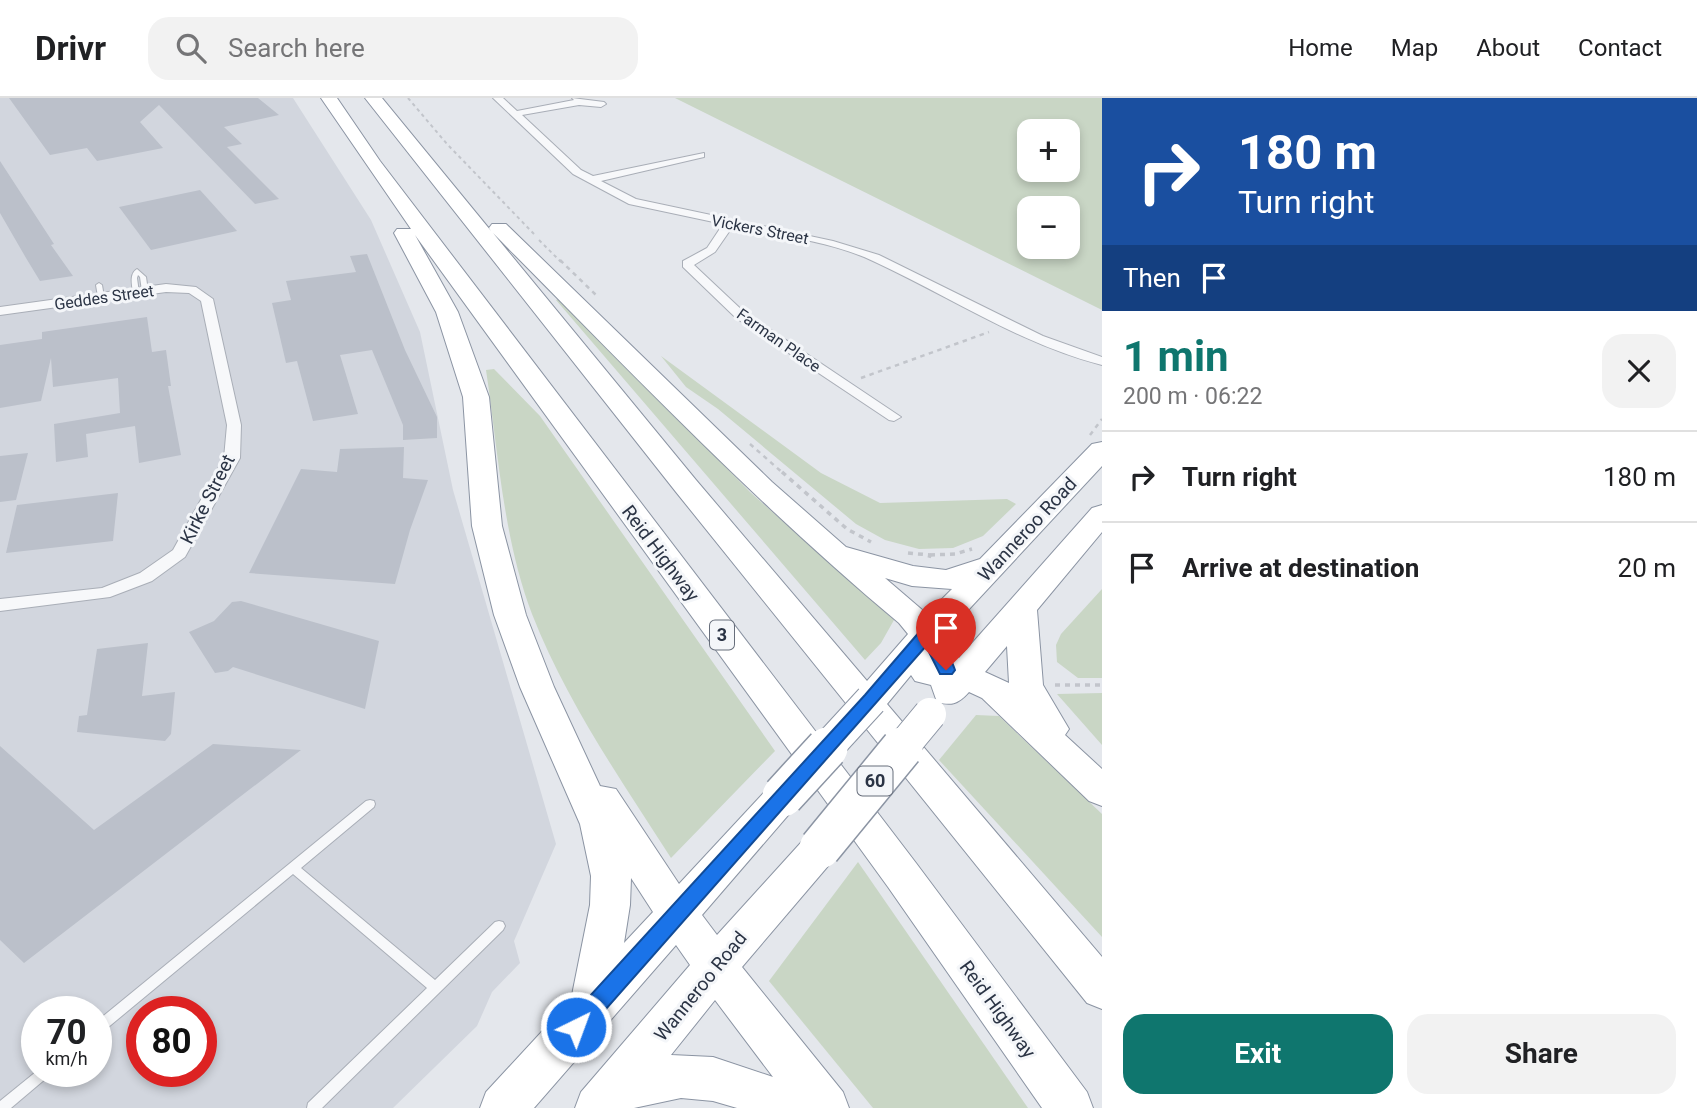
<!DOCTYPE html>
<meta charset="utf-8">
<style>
:root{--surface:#fff;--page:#f2f2f2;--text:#202124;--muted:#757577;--line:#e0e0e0;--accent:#0f766e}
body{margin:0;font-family:Roboto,sans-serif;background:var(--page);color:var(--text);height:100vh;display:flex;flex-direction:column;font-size:26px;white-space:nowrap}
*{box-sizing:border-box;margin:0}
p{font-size:23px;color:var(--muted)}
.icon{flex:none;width:38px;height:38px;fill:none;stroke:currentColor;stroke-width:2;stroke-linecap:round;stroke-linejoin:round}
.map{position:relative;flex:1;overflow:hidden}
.details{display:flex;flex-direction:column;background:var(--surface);width:595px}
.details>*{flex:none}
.top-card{background:#1a4fa0;color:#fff;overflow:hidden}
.controls{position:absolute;left:1017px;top:21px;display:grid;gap:14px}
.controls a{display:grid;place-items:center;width:63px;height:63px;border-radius:14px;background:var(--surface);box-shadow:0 4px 10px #0003;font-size:35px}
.speed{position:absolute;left:21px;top:898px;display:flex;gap:14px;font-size:35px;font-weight:700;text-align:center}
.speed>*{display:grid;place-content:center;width:91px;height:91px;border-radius:50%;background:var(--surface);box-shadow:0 4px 10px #0003;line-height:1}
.speed small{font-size:18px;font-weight:400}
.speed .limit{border:10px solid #d22;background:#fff;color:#111}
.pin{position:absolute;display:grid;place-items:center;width:60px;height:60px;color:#fff;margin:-72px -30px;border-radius:50% 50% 50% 0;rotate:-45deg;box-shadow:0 0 7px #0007}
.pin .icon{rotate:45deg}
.me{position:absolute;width:77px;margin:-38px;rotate:42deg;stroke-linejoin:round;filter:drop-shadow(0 0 5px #0008)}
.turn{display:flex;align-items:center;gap:24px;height:147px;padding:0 21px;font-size:32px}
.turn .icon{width:91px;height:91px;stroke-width:2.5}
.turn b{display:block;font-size:49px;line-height:60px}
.then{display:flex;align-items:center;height:66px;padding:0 21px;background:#0003;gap:14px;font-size:26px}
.round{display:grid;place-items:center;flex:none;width:74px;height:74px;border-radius:21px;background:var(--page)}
.headline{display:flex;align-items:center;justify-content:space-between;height:119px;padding:0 21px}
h1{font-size:42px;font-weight:700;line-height:52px;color:var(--accent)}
.cta{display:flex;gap:14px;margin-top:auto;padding:14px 21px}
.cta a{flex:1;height:80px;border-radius:21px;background:var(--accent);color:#fff;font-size:28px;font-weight:700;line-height:80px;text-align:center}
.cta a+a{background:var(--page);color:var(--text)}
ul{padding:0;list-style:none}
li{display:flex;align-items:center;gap:21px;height:91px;padding:0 21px;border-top:2px solid var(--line)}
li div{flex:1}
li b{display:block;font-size:26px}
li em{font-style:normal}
header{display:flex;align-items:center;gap:42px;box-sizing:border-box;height:98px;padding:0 35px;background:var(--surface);border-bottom:2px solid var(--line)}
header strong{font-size:33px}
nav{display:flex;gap:38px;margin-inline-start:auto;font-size:24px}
.search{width:490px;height:63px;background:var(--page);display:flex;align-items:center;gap:18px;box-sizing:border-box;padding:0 24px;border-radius:21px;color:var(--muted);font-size:26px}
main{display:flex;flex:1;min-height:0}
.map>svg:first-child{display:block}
.built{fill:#d2d6de;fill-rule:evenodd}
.green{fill:#c9d6c5;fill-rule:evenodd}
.building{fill:#bbc0ca}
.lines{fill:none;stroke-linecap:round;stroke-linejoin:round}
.lane-casing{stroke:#a9aeb7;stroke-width:2}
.street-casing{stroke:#a9aeb7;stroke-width:2}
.highway-casing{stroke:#8b94a3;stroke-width:2}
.path-far2{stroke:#c2c5cb;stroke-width:2;stroke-dasharray:3.5 3.5;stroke-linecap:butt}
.path-far1{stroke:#c2c5cb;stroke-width:2.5;stroke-dasharray:4.5 4.5;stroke-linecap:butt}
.path{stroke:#c2c5cb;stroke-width:3.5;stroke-dasharray:5 5;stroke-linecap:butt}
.lane{fill:#f7f8fa;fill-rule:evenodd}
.street{fill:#f7f8fa;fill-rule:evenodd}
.highway{fill:#fff;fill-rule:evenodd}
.highway-bridge-far1-casing{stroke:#8b94a3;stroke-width:34;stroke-linecap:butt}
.highway-bridge-casing{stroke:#8b94a3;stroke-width:44;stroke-linecap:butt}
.highway-bridge-far1{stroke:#fff;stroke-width:32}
.highway-bridge{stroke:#fff;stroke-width:41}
.route{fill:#1a73e8;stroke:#114b97;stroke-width:2}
.labels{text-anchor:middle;stroke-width:6;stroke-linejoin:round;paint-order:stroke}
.far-street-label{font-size:16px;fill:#2b3445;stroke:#f4f6f9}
.shield{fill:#f4f6f9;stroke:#676e7b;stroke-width:2}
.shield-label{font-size:18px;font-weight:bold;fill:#2b3445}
.street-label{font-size:19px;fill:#2b3445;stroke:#f4f6f9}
</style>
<header>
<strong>Drivr</strong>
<div class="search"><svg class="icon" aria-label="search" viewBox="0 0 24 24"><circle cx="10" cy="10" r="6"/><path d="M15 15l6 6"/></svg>Search here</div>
<nav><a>Home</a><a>Map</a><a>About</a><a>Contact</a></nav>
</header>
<main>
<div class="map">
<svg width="1102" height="1010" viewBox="0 0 1102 1010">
<rect width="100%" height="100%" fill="#e4e7ec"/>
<!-- built -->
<path class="built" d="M 0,0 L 293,0 L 371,122 L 420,234 L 453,392 L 556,746 L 514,843 L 520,865 L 492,894 L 477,928 L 393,1010 L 0,1010 ZM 37,914 L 96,914 L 96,973 L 37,973 ZM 142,914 L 201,914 L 201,973 L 142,973 Z"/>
<!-- green -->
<g class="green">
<path d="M 675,0 L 1102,0 L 1102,212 ZM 1029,33 L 1068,33 L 1068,72 L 1029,72 ZM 1029,110 L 1068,110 L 1068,149 L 1029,149 Z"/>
<polygon points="561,200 750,394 894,522 881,545 865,562 556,202"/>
<polygon points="661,258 821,375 880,405 1007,401 1016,406 983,438 953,450 919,451 885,442 856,426 718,311 686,289"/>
<path d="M 494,271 L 540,318 L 775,653 L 671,760 C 621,682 566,603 532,516 C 503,440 498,352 486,272 Z"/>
<polygon points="1102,491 1102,580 1078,580 1057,564 1056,547 1061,536"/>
<polygon points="1102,595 1102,647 1057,596"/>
<polygon points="976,617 999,618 1102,716 1102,839 939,662"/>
<polygon points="858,764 1028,1010 873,1010 769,883"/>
</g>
<!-- building -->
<g class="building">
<polygon points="9,0 258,0 279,17 224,29 242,46 227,49 279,101 255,106 159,7 140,24 163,50 97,63 87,50 50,57"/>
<polygon points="0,63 54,146 51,147 73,178 40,183 26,160 0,115"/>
<polygon points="200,92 237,133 151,152 119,109"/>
<polygon points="367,156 405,252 437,319 437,340 403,342 403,327 372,252 340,257 358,316 313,323 297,263 286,265 272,205 291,202 286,183 356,174 350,158"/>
<polygon points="147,219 152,254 166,252 171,288 168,288 181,357 139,365 135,328 86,336 88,359 56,364 54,326 120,315 118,280 53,289 51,260 41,303 0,310 0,247 42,241 42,234"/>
<polygon points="404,349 403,380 428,382 410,432 395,486 249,475 301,371 337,374 340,351"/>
<polygon points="28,355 16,402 0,404 0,358"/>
<polygon points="118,395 113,443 6,455 17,407"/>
<polygon points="241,503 379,543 365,611 233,569 228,573 215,575 189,534 214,523 232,504"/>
<polygon points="148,545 142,598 175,594 171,636 165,643 77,634 79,618 87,617 97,551"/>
<polygon points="213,646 301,652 24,865 0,842 0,648 94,732"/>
</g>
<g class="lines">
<!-- lane casing -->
<g class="lane-casing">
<g id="lane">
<path d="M 137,171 L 146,179 L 148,193 L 145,195 L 142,193 L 140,179 L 138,177 L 137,180 L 139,195 L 136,197 L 133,195 C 132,186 129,176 137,171 Z"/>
<polygon points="99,185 102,187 104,199 101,201 98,199 96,187"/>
<polygon points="370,702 374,703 375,706 374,709 301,770 435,882 495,824 499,823 503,824 505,828 503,832 322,1010 307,1010 308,1005 427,890 293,776 100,936 96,938 96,924 366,703"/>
<polygon points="37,973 52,973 50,977 11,1010 0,1010 0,1003"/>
</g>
</g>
<!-- street casing -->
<g class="street-casing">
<g id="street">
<path d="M 493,0 L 503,0 L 517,13 L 574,2 L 572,0 L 604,4 L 606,6 L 601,9 L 579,7 L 522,17 L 581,72 L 593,78 L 704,55 L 704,59 L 601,83 L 636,101 L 833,143 L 879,157 L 1043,238 L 1102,259 L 1102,267 C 1020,246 949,198 873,163 C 831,143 779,138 733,128 L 715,154 L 694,167 L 744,214 L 901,319 L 894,323 L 889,322 L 736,220 L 683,169 L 683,163 L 707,150 L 723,126 L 629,106 L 573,76 Z"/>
<polygon points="166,186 196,189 213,201 241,327 240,360 185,459 152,483 110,499 0,513 0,501 102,490 140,475 173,452 224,360 227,327 201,203 189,195 166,194 0,217 0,209"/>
</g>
</g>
<!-- highway casing -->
<g class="highway-casing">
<g id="highway">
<path d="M 321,0 L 337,0 L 380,63 L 916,765 L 1087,994 L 1093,1010 L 1042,1010 L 888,789 L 415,137 L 458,214 L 489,299 L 502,428 L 526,517 L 554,589 L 600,688 L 616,691 L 679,786 L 770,688 L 783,683 L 796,688 L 802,698 L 796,708 L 702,817 L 717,837 L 806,739 L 820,734 L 834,739 L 839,750 L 834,761 L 742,869 L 843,994 L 849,1010 L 737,1010 L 713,1003 L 681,1000 L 634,1010 L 575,1010 L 581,994 L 690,867 L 676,847 L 534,1010 L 480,1010 L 486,994 L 571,902 L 590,807 L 591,778 L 580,726 L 520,589 L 494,517 L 472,428 L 463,299 L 436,214 L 394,135 L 397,131 L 411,131 ZM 631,780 L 653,814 L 624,845 L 630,807 ZM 715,902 L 773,979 L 713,959 L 671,957 Z"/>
<path d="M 365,0 L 382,0 L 491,133 L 489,130 L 492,126 L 506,126 L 772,384 L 846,449 L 913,468 L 946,472 L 980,461 L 1092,346 L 1102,344 L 1102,368 L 945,537 L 959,560 L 1092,410 L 1102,407 L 1102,434 L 1037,512 L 1043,587 L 1069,631 L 1065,637 L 1102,671 L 1102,708 L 1089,703 L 982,600 L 969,594 C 958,606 952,608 937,604 L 931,587 L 915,583 L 911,577 L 887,606 L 1102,859 L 1102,911 L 1087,905 L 676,394 ZM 493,135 C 625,268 754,404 899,525 L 908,536 L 867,583 L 696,382 ZM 885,480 L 912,488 L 952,491 L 927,516 ZM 1007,548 L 1009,585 L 985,574 Z"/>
</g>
</g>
<!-- path-far2 -->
<g class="path-far2">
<polyline points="408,0 447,46 534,136"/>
<polyline points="539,142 561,164"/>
</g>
<!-- path-far1 -->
<g class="path-far1">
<polyline points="560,162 596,197"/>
<polyline points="861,280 989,234"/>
<polyline points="1090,337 1102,321"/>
<polyline points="750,346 784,376"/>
</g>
<!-- path -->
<g class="path">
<polyline points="782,374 847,431 871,444"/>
<polyline points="908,455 930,457 929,460"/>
<polyline points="930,457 955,456 972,451"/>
<polyline points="1055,587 1102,587"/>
</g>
<!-- lane -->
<use href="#lane" class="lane"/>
<!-- street -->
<use href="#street" class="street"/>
<!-- highway -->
<use href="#highway" class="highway"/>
<!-- highway-bridge-far1 casing -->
<g class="highway-bridge-far1-casing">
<g id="highway-bridge-far1">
<polyline points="826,651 871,602"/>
<polyline points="901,651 930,616"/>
</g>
</g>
<!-- highway-bridge casing -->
<g class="highway-bridge-casing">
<g id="highway-bridge">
<polyline points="783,698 827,650"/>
<polyline points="820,750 902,650"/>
</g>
</g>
<!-- highway-bridge-far1 -->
<use href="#highway-bridge-far1" class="highway-bridge-far1"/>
<!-- highway-bridge -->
<use href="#highway-bridge" class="highway-bridge"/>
</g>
<!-- route -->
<path class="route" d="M 927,531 C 943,536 949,557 955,572 L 952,576 L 940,576 L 926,548 L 583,937 L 576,940 L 568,937 L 564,929 L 568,922 L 865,597 L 921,532 Z"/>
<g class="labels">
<!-- far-street labels -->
<g class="far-street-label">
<text transform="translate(760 131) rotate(11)" y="6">Vickers Street</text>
<text transform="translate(104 199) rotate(-8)" y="6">Geddes Street</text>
<text transform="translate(779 242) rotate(35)" y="6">Farman Place</text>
</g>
<!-- shield labels -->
<g class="shield">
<rect x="710" y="522.5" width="24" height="29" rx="5"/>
<rect x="857.5" y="668.5" width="35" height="29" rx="5"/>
</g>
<g class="shield-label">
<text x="722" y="543">3</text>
<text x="875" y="689">60</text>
</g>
<!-- street labels -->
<g class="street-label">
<text transform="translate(207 401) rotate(-63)" y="7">Kirke Street</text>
<text transform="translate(1027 431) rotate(-47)" y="7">Wanneroo Road</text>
<text transform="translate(661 455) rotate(53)" y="7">Reid Highway</text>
<text transform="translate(700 888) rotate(-51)" y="7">Wanneroo Road</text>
<text transform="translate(998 911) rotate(54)" y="7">Reid Highway</text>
</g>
</g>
</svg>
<div class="controls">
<a>+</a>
<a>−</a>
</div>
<div class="speed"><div>70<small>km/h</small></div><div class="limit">80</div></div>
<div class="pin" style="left:946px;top:572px;background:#d93025"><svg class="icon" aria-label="arrive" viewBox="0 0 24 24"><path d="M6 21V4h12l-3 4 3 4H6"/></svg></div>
<svg class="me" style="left:576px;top:929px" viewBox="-20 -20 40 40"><circle r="17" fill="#1a73e8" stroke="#fff" stroke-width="3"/><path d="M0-11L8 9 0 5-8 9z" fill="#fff"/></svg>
</div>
<section class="details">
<div class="top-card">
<div class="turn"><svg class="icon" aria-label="right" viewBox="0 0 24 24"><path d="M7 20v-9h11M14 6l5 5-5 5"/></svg><div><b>180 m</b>Turn right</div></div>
<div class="then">Then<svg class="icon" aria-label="arrive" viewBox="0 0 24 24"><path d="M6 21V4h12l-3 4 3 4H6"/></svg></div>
</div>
<div class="headline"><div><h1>1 min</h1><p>200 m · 06:22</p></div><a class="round"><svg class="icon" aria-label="close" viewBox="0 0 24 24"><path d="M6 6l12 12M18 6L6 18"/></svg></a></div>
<ul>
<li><svg class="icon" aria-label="right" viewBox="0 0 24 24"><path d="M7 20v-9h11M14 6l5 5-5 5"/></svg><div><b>Turn right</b></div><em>180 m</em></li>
<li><svg class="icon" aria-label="arrive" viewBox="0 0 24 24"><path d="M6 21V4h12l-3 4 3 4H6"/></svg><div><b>Arrive at destination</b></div><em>20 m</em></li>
</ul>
<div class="cta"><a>Exit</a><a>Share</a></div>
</section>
</main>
